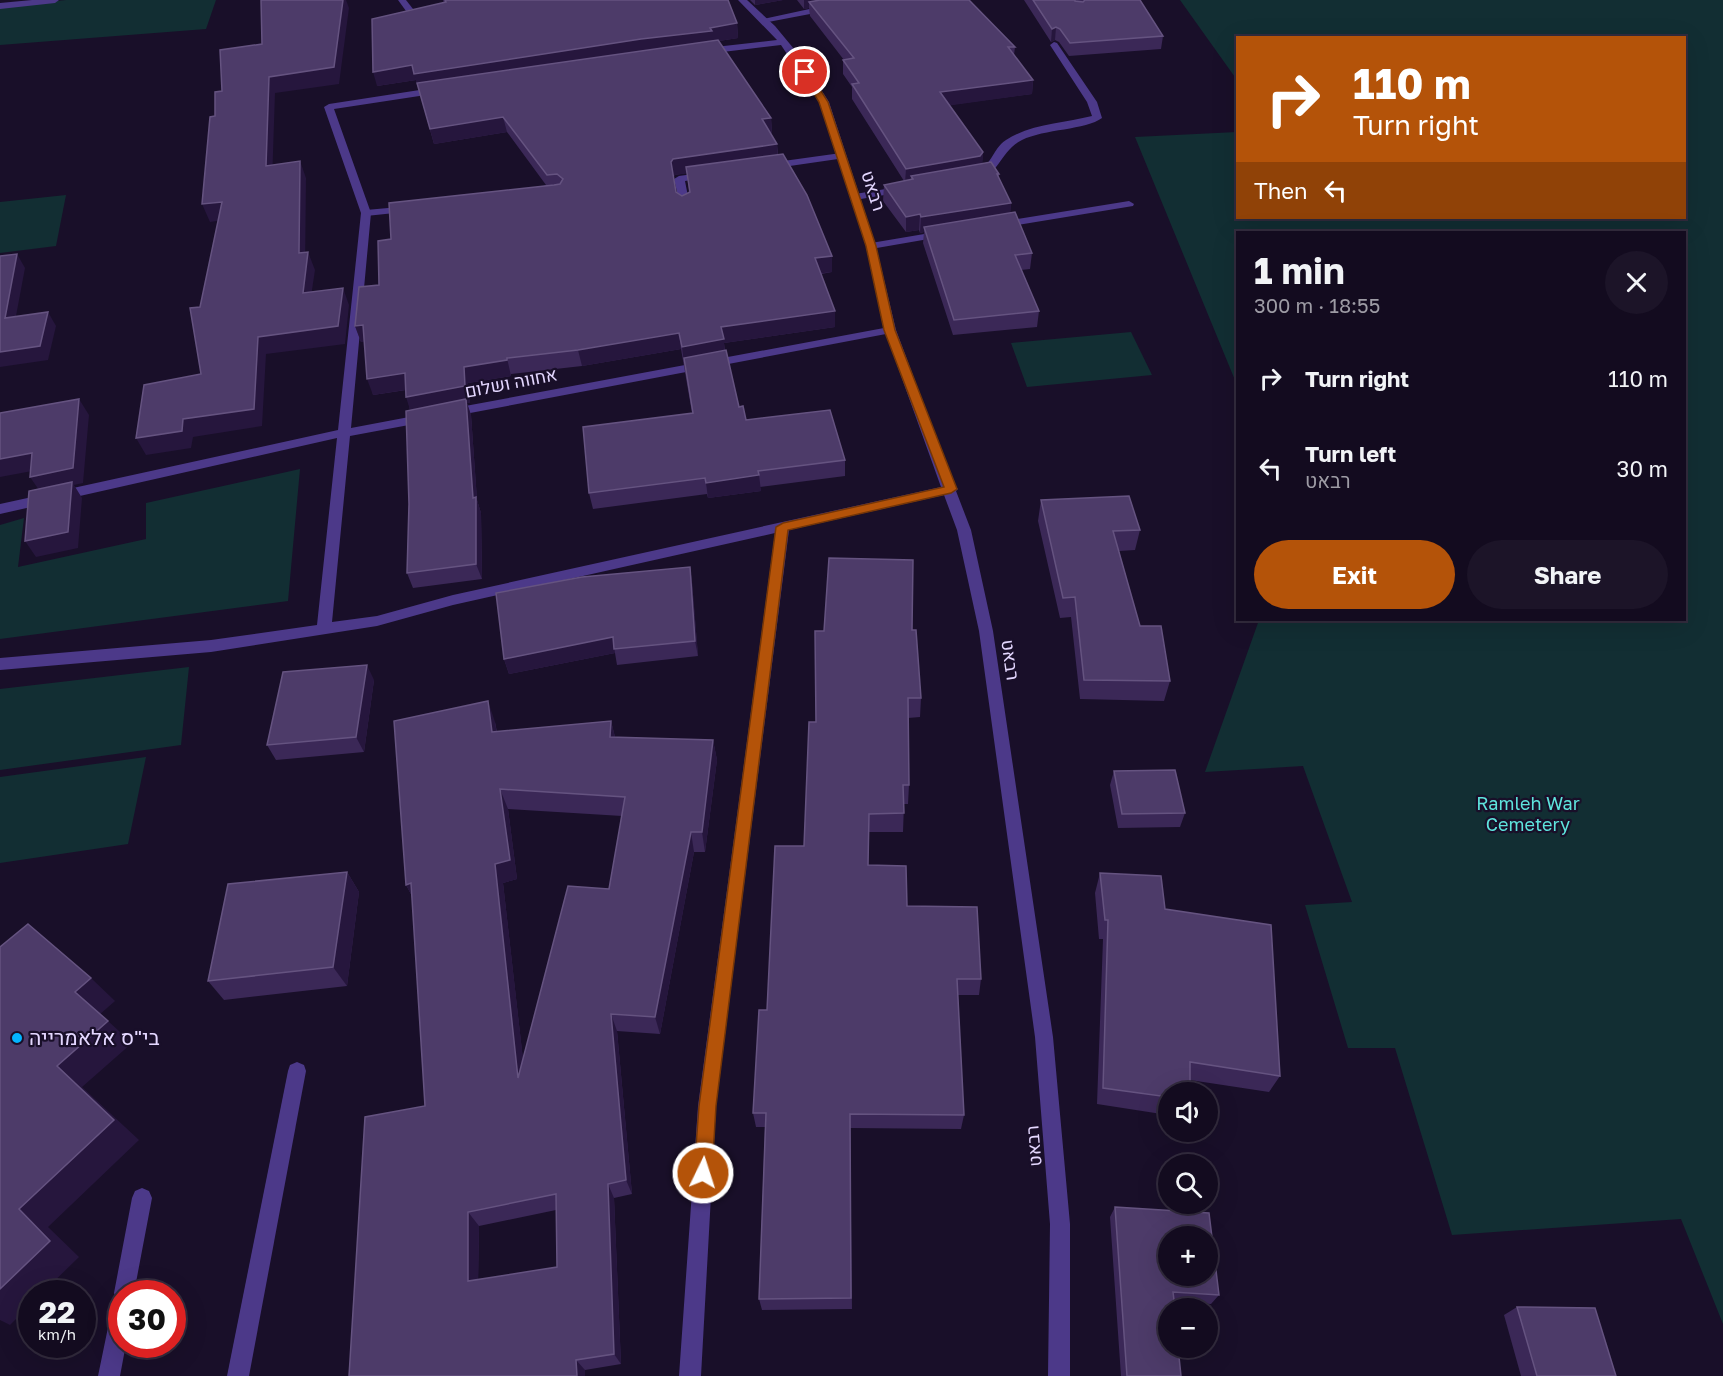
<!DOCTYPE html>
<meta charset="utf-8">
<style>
:root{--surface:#130b1f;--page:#1c1428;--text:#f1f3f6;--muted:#9d9ba4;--line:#322b3d;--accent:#b45309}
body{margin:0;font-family:"Golos Text",Heebo,sans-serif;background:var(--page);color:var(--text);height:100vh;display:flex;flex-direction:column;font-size:22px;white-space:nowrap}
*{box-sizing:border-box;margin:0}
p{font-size:20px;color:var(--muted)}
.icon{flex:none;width:33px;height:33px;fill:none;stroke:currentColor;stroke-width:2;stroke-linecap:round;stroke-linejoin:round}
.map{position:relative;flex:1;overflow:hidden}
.details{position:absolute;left:1236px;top:231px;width:450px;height:390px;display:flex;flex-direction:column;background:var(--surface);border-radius:0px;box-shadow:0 6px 24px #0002,0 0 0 2px var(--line)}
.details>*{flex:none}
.banner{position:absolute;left:1236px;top:36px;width:450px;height:183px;border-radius:0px;box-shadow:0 6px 24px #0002,0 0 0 2px var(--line);background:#b45309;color:#fff;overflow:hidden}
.buttons{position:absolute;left:1158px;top:1082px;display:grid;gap:12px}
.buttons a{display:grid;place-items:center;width:60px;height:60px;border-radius:50%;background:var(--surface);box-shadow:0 6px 24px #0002,0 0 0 2px var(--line);font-size:30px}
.speed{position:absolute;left:18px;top:1280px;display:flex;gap:12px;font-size:30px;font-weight:700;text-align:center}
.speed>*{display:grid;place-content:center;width:78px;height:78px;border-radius:50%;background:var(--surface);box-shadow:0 6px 24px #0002,0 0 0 2px var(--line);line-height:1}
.speed small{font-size:15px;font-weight:400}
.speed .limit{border:9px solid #d22;background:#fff;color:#111}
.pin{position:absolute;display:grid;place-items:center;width:51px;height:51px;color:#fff;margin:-26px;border:3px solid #fff;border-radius:50%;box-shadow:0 2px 6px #0007}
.me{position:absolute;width:66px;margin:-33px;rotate:4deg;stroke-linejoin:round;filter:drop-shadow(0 0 4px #0008)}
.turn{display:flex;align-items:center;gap:21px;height:126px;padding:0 18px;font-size:27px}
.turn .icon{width:78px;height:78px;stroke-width:2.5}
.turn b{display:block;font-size:42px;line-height:51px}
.then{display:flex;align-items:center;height:57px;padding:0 18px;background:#0003;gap:12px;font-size:22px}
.round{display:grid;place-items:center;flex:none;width:63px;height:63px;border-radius:32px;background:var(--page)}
.head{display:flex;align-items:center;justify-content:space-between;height:102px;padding:0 18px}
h1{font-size:36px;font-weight:700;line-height:45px}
.primary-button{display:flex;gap:12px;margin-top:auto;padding:12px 18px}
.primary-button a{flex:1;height:69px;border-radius:36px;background:var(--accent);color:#fff;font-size:24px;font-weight:700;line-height:69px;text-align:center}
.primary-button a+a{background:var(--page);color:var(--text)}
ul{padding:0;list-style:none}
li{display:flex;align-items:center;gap:18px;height:90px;padding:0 18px}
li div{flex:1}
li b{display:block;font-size:22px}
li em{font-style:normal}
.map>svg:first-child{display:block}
.green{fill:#122e33}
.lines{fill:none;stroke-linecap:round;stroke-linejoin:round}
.lane{fill:#4c3989;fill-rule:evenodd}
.street{fill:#4c3989;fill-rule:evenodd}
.wall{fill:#3b2857;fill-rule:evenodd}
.shaded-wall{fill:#26163d}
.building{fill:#4d3b69;stroke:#655380;stroke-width:1.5;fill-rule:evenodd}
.route{fill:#b45309;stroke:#753606;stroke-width:1.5}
.poi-dot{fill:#03b4ff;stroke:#190f29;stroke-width:2}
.labels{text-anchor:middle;stroke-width:4.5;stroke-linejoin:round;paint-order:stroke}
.street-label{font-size:18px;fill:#e4d7ff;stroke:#190f29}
.park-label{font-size:18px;fill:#5ee4dd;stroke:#190f29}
.near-poi-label{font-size:21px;fill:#e4d7ff;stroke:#190f29;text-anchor:start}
</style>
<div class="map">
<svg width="1723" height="1376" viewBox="0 0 1723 1376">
<rect width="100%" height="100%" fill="#190f29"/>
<!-- green -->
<g class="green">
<polygon points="66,0 216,0 206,29 0,45 0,7"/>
<polygon points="1180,0 1723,0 1723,1324 1681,1219 1452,1235 1395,1048 1348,1048 1305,905 1352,902 1303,766 1205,772 1259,620 1684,620 1684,232 1238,232 1237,385 1135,137 1237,132 1238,218 1684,218 1684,38 1238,38 1237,80"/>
<polygon points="66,195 56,246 0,253 0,202"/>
<polygon points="1131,332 1152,375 1027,387 1011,343"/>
<polygon points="300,469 288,601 0,639 0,525 24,518 18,567 146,539 146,503"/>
<polygon points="189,667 181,745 0,770 0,689"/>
<polygon points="146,757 128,844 0,863 0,777"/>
</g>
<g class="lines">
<!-- lane -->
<g class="lane">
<polygon points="398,0 406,0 413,9 406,11"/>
<polygon points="828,5 832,8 831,10 763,23 759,20"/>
<path d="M 1054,42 L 1057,43 L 1097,102 L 1102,118 C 1086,130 1044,129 1022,140 C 1000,150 997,181 974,178 L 974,174 C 991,168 992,149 1006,140 C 1030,124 1064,123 1092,116 L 1087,102 L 1050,45 Z"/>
<polygon points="841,153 846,156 845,158 769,169 764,166 769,163"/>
<polygon points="707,172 711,173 711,177 685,181 690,207 681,209 674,179 679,176"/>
<polygon points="904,186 908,187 908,191 855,200 850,197 855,194"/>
<polygon points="1129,201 1134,204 1133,206 999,228 994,225 999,222"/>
<polygon points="410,206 414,207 414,211 366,216 361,213 366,210"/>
<polygon points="942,231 946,232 946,236 871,249 866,246 871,243"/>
<polygon points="297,1062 304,1065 306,1071 249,1376 227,1376 288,1071 290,1065"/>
<polygon points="142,1188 149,1191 152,1198 134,1293 122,1293 122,1344 126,1344 120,1376 98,1376 112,1308 116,1300 114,1293 132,1198 135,1191"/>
</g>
<!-- street -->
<g class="street">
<polygon points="32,0 59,0 55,3 0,9 0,3"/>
<polygon points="738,0 747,0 775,26 799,55 829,102 876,246 896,330 954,485 958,489 956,491 971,530 993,631 1053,1037 1070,1224 1070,1376 1048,1376 1050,1224 1035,1037 979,631 957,530 944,495 789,530 716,1106 701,1376 679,1376 698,1106 775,533 453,605 377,626 211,652 0,670 0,658 211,640 317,625 337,438 0,514 0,504 338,430 361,213 324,107 329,104 439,87 444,90 439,93 334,109 371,213 351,428 425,414 431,418 425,422 350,436 332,622 377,616 453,595 941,487 886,334 449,417 443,413 449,409 884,328 866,246 819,102 781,45 706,54 702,51 706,48 777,40"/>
</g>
</g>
<!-- wall -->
<g class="wall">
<path d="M 443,0 L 728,0 L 737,23 L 738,38 L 719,41 L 771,118 L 772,133 L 770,133 L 777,144 L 778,154 L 832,272 L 821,274 L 835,327 L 724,343 L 725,351 L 739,407 L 746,420 L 845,460 L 845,476 L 760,487 L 761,491 L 708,498 L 707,494 L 593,509 L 589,493 L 692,413 L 681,349 L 582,366 L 511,374 L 511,376 L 468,383 L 470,403 L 467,403 L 471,415 L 477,500 L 481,513 L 482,579 L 413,588 L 407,573 L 409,504 L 410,410 L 406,390 L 373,395 L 364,341 L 361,342 L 355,326 L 379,285 L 391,239 L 546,185 L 507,132 L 434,144 L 416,80 L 377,86 L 444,3 ZM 687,173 L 689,193 L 682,196 L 676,192 L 673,177 L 675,175 Z"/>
<polygon points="750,0 783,0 755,5"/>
<polygon points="797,0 969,0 1015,47 1014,55 1033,80 1032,94 949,105 983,152 982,164 999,174 999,178 1011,203 1010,213 1032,253 1030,269 1021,270 1039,311 1037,327 953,335 923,243 924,232 920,233 919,230 906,232 883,201 884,185 904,181 852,99 852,87 843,74 843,60 844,60 810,16 809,8 804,9"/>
<polygon points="1024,0 1140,0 1163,36 1161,49 1069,56 1059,42 1055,40 1051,42"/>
<polygon points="1041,500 1140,530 1135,550 1119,551 1140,626 1170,681 1164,701 1080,699 1071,617 1060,618 1038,521"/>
<polygon points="690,567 692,582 698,656 617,665 615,653 509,674 504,659"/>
<polygon points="912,630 921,698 920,717 908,718 909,785 908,804 904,804 903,832 868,832 868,865 907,906 981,979 979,995 958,995 964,1115 961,1129 850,1128 852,1309 762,1310 759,1299 765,1127 756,1127 753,1113 767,1010 804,846 816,722"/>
<polygon points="374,680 364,752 276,760 267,745"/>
<path d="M 611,721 L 615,737 L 713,740 L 717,760 L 705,852 L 694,852 L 660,1034 L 617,1031 L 632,1194 L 614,1198 L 621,1364 L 585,1370 L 349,1376 L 425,1106 L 412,896 L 406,885 L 495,722 L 497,732 ZM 508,809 L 622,816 L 609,889 L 523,1060 L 503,883 L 517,879 ZM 556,1210 L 557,1267 L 478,1280 L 479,1226 Z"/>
<polygon points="1114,771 1185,813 1180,827 1118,828 1110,785"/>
<polygon points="347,872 359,892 347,986 224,1000 208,981"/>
<polygon points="1100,873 1165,909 1280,1076 1269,1092 1190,1080 1168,1092 1168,1115 1097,1104 1103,939 1099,939 1095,893"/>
<polygon points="1115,1207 1219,1295 1211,1304 1174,1302 1181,1376 1121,1376 1110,1217"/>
<polygon points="1517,1307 1616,1376 1521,1376 1504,1315"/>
</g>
<!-- shaded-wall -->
<g class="shaded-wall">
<polygon points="343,0 346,0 349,8 339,84 275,93 272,183 266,166 269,77"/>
<polygon points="755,0 783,0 755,5"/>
<polygon points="804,0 847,0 809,2 809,8 804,9"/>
<polygon points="737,23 738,38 418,88 414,74"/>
<polygon points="1056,27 1055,40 1051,42 1052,29"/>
<polygon points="412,65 416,80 377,86 373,72"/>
<polygon points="1033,80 1032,94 939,107 940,92"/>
<polygon points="503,117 507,132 434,144 430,129"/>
<polygon points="771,118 772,133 763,135 762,119"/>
<polygon points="777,144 778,160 675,175 673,177 671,162 673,159"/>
<polygon points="983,152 982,167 913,179 911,176 911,182 905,183 906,169"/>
<polygon points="300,161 306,178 305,271 299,253"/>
<polygon points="222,202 229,219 210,222 202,204"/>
<polygon points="1011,203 1010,218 924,227 924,232 920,233 921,217"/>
<polygon points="920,214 919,230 906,232 906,217"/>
<polygon points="308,252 315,270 309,310 303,293"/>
<polygon points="17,254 25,268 13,332 5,318"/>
<polygon points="832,256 832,272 815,274 815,258"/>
<polygon points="343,288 349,305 345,344 266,354 262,426 193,437 191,448 146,455 136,438 258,337"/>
<polygon points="835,311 835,327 724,343 725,355 684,363 682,347 721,327"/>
<polygon points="48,312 56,326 48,360 0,367 0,352"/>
<polygon points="363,325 368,341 361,342 355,326"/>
<polygon points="679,333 681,349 582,366 578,350"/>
<polygon points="507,358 511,376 468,383 470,403 467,403 471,415 477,500 481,513 482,579 476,564 411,413 406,397 464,367"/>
<polygon points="405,373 411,389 373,395 367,379"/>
<polygon points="79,399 89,415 83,483 74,485 82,498 78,548 36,557 25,541 41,493 30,477"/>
<polygon points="32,453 43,469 0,477 0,459"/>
<polygon points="759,475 761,491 708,498 706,483"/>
<polygon points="690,567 692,582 698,656 695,641"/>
<polygon points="613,637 615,653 509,674 504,659"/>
<polygon points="367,665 374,680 364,752 356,737"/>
<polygon points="488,701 495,722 500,753 492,732"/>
<polygon points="611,721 616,741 610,737"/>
<polygon points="713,740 717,760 705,852 702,832"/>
<polygon points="500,789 508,809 517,879 503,883 527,1094 518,1078 495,864"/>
<polygon points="691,832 694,852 660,1034 655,1017"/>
<polygon points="347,872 359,892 347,986 333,967"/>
<polygon points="411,883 416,903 406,885"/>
<polygon points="91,978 115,1001 99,1015 75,992"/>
<polygon points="611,1014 617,1031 632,1194 626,1180"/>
<polygon points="108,1021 132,1043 82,1087 139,1140 48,1227 79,1257 42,1293 32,1293 32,1303 10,1325 0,1320 0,1289 19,1209 57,1066"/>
<polygon points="608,1184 614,1198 621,1364 614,1354"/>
<polygon points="468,1212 479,1226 478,1293 468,1281"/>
<polygon points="576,1360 585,1370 585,1376 577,1376"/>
</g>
<!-- building -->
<g class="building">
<polygon points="261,0 343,0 334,67 269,77 266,166 300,161 299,253 308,252 303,293 343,288 338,326 258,337 254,409 183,419 182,431 136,438 144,385 201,374 190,308 200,307 222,202 202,204 210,117 215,116 215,92 222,91 220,50 262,44"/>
<polygon points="445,0 728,0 737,23 710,28 712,31 641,39 414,74 412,65 373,72 372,19 446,2"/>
<polygon points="820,0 969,0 1015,47 1008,47 1033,80 940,92 983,152 980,156 906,169 852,84 859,83 843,60 854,58 809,2"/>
<polygon points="1033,0 1075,0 1075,1 1083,2 1085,0 1140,0 1163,36 1070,43 1060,29 1056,27 1052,29"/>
<polygon points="718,40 771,118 762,119 777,144 673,159 671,162 676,192 682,196 690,192 686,167 783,154 807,195 832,256 815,258 835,311 721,327 724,339 682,347 679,333 578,350 507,358 507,360 464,367 465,386 406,397 405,373 367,379 363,325 355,326 359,287 379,285 378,241 391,239 389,203 554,185 560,184 563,179 557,174 547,175 503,117 430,129 417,83"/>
<polygon points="991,162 999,174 997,174 1011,203 921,217 920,214 906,217 884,185 913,179 911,176"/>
<polygon points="1015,212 1032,253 1015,255 1039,311 954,320 924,227"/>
<polygon points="17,254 5,318 48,312 40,346 0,352 0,256"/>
<polygon points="726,350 739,407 743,406 746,420 830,410 845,460 758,471 759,475 706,483 705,478 589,493 583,427 693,413 684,358"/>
<polygon points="79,399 73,468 30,477 32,453 0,459 0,413"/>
<polygon points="466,399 473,498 476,497 476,564 407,573 409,504 406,411"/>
<polygon points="72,482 68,532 25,541 29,491"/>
<polygon points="1129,496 1140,530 1113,531 1140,626 1161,626 1170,681 1084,680 1075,597 1063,598 1041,500"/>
<polygon points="829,558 913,560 912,630 916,630 921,698 908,698 909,785 903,785 904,813 869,814 868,865 906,866 907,906 977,907 981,979 957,979 964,1115 850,1114 851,1298 759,1299 766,1113 753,1113 759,1010 767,1010 775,846 804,846 809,722 816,722 815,631 824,631"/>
<polygon points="690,567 695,641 614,649 613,637 504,659 496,593 582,577"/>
<polygon points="367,665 356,737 267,745 283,672"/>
<path d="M 488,701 L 492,732 L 611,721 L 610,737 L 713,740 L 702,832 L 691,832 L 655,1017 L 611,1014 L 626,1180 L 608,1184 L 614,1354 L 576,1360 L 577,1376 L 349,1376 L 365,1117 L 425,1106 L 411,883 L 406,885 L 394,721 ZM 500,789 L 625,797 L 609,889 L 568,886 L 518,1078 L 495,864 L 510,860 ZM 556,1194 L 557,1267 L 468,1281 L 468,1212 Z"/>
<polygon points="1175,770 1185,813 1122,814 1114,771"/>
<polygon points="347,872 333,967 208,981 228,884"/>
<polygon points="1100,873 1161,876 1165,909 1271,925 1280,1076 1190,1062 1190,1092 1168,1092 1168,1097 1103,1088 1108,920 1105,920"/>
<polygon points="28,924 91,978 75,992 108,1021 57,1066 114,1120 19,1209 50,1241 0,1289 0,947"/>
<path d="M 1115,1207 L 1209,1213 L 1219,1295 L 1173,1292 L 1175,1308 L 1168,1308 L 1168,1347 L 1178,1347 L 1181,1376 L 1127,1376 ZM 1168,1236 L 1208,1236 L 1208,1275 L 1168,1275 Z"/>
<polygon points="1517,1307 1595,1308 1616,1376 1537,1376"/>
</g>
<!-- route -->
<polygon class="route" points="802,70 808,70 828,102 876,246 895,330 957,489 951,493 788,530 716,1106 712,1173 709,1180 703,1182 697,1180 694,1173 699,1106 776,527 783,523 944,487 884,330 866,246 819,102 801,72"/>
<!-- markers -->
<circle class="poi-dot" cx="17" cy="1038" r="6"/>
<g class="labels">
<!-- street labels -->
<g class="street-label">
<text transform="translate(873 191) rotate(72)" y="6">רבאט</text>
<text transform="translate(511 383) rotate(-11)" y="6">אחווה ושלום</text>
<text transform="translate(1010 660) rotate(82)" y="6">רבאט</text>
<text transform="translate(1034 1146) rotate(-95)" y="6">רבאט</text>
</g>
<!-- park labels -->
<g class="park-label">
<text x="1528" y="810">Ramleh War<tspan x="1528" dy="21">Cemetery</tspan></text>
</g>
<!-- near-poi labels -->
<g class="near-poi-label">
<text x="29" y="1045">בי"ס אלאמרייה</text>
</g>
</g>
</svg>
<div class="buttons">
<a><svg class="icon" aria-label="sound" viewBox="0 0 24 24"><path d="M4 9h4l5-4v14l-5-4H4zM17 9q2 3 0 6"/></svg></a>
<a><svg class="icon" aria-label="search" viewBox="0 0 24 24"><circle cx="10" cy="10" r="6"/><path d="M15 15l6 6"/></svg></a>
<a>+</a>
<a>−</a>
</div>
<div class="speed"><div>22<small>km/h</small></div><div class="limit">30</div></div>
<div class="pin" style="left:805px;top:72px;background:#d93025"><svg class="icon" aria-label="arrive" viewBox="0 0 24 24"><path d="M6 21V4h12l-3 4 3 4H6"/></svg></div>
<svg class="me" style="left:703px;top:1173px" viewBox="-20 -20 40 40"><circle r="17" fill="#b45309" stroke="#fff" stroke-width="3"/><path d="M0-11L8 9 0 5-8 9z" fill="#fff"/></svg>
<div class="banner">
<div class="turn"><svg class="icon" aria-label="right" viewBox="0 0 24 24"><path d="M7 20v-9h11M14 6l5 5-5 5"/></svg><div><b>110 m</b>Turn right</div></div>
<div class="then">Then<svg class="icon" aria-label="left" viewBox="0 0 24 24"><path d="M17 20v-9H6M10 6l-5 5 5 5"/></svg></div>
</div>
<section class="details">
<div class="head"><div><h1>1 min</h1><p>300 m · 18:55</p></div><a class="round"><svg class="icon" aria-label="close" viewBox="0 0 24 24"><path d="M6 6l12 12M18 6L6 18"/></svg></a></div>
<ul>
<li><svg class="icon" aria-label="right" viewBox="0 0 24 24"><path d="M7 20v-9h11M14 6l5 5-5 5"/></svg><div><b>Turn right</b></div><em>110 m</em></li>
<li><svg class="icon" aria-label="left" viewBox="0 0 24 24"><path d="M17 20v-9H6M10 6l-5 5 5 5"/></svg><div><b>Turn left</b><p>רבאט</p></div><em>30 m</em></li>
</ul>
<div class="primary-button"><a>Exit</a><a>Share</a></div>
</section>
</div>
